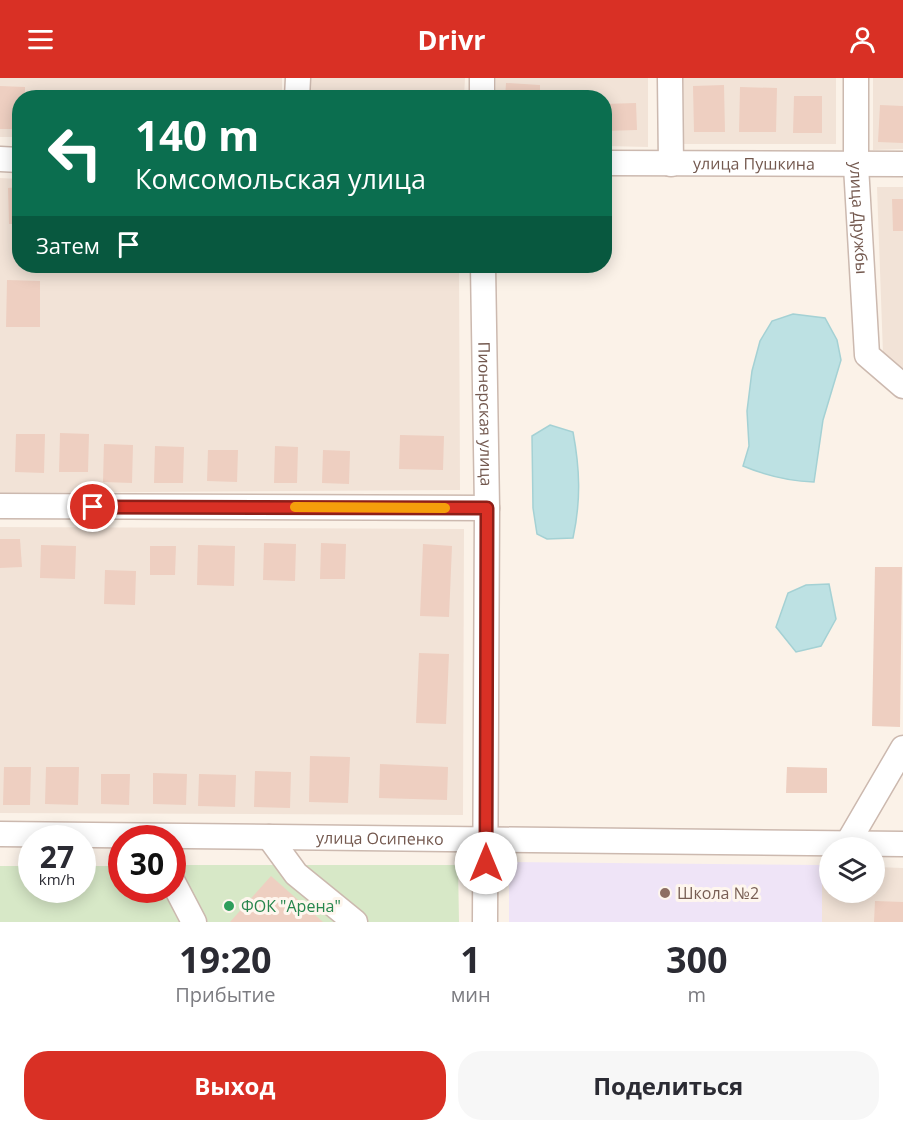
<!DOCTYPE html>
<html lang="ru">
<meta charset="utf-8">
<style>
:root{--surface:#fff;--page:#f7f7f7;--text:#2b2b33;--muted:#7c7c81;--accent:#d93025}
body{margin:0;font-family:"Open Sans",sans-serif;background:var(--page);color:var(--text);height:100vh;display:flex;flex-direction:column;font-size:22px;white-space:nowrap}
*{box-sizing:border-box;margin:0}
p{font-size:20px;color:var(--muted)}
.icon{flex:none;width:33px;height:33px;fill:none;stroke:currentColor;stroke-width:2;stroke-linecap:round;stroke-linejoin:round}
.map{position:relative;height:844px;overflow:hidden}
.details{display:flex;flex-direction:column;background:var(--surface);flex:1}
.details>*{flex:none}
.hud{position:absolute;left:12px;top:12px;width:600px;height:183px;border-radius:24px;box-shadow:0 3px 15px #0003;background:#0b6e4f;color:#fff;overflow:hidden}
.controls{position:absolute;left:819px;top:759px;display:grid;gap:12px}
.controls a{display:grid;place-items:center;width:66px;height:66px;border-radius:50%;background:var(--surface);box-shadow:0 3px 15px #0003;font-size:30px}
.speed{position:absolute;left:18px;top:747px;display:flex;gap:12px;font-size:30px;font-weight:700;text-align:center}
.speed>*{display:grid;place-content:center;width:78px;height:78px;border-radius:50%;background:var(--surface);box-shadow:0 3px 15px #0003;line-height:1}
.speed small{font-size:15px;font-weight:400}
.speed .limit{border:9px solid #d22;background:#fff;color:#111}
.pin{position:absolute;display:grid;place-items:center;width:51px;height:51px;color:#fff;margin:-26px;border:3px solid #fff;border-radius:50%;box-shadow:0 2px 6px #0007}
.me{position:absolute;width:66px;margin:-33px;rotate:0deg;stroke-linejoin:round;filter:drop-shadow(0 0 4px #0008)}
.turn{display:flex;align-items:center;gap:21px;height:126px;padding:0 24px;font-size:27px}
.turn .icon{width:78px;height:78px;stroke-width:2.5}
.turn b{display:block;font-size:42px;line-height:51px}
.then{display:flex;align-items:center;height:57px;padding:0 24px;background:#0003;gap:12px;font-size:22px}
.eta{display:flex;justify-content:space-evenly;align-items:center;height:102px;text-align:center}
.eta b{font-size:36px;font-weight:700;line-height:42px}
.primary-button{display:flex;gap:12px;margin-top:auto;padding:12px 24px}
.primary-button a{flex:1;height:69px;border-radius:24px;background:var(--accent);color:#fff;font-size:24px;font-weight:700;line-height:69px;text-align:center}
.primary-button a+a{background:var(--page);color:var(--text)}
header{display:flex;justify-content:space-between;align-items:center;height:78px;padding:0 24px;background:var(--accent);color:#fff;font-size:27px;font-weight:700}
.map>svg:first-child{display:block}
.residential{fill:#f2e3d7}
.education{fill:#efe4f7}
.green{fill:#d7e8c7}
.water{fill:#bde1e3;stroke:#a4d1d4;stroke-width:1.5}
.building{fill:#eecfc1}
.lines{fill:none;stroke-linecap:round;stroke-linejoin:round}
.minor-casing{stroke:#ccb9af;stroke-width:27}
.minor{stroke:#fff;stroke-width:24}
.route-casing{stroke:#8d1f18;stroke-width:15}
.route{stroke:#d93025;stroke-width:10}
.slow{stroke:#f59e0b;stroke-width:10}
.education-dot{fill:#8d6e63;stroke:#fef6ee;stroke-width:2}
.leisure-dot{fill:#2e9e5b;stroke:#fef6ee;stroke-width:2}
.labels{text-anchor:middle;stroke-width:6;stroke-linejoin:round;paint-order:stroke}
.street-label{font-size:16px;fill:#73584e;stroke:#fef6ee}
.education-label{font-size:16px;fill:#785e54;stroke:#fef6ee;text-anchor:start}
.leisure-label{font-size:16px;fill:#27864d;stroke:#fef6ee;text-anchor:start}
</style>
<header><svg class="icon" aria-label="menu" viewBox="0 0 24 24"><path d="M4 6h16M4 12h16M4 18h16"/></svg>Drivr<svg class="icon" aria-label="person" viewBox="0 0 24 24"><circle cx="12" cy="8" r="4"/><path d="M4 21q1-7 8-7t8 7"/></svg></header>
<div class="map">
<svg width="903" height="844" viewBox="0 0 903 844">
<rect width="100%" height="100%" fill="#fbf2e8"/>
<!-- residential -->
<g class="residential">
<polygon points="0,0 282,0 282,19 20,20 19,59 0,59"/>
<polygon points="308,0 465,0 464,19 308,20"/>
<polygon points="496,0 648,0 648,69 605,68 604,20 496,20"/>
<polygon points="683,0 836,0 836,66 682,66"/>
<polygon points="873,0 903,0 903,71 873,72"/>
<polygon points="0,100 19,101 20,188 459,188 460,412 0,415"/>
<polygon points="877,109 903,109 903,309 883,276"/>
<polygon points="0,449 464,451 463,737 0,735"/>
<polygon points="822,787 829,787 830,814 874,814 875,789 903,790 903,844 822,844"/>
</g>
<!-- education -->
<polygon class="education" points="509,784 822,787 822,844 509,844"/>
<!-- green -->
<polygon class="green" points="173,787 458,787 459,844 0,844 0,788 31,788 32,812 82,812 83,788 121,788 122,812 172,812"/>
<!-- water -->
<g class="water">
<path d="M 793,236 L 825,240 L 837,262 L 841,282 L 823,342 L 814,404 C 788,403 767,398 743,388 L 749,368 L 747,333 L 752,293 L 760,263 L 772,243 Z"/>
<path d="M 550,347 L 573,354 C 580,391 581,423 573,460 L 547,461 L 537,456 L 533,430 L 532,358 Z"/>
<polygon points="829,506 836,541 821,568 796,574 776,549 788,515 806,507"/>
</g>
<!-- building -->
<g class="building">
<polygon points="506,5 540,7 540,20 505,20"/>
<polygon points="724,7 725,54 694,54 693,8"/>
<polygon points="0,8 25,9 25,20 20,20 20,51 0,51"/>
<polygon points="740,9 777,10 776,54 739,54"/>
<rect x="314" y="13" width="33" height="7"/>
<polygon points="151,14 184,15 184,20 151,20"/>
<polygon points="794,18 822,18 822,55 793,55"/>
<polygon points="636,25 637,52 604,53 604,26"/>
<polygon points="880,27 903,28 903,65 878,64"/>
<polygon points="20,109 20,146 9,146 8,110"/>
<polygon points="892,121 903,121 903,153 893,153"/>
<polygon points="7,202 40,203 40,249 6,249"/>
<polygon points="60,355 89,356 88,394 59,394"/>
<polygon points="16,356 45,356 44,395 15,394"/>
<polygon points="400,357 444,358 443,392 399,391"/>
<polygon points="104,366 133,367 132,405 103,404"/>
<polygon points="155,368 184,369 183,405 154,405"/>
<polygon points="275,368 298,369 297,405 274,405"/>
<polygon points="208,372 238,372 237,404 207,403"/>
<polygon points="323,372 350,373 349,406 322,405"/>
<polygon points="0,461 20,461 22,489 0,490"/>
<polygon points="264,465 296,466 295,503 263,502"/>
<polygon points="321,465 346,466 345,501 320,501"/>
<polygon points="423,466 452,468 449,539 420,538"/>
<polygon points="41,467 76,468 75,501 40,500"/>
<polygon points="198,467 235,468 234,508 197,507"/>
<polygon points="150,468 176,468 175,497 150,497"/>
<polygon points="875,489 902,489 900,649 872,648"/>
<polygon points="105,492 136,493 135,527 104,526"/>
<polygon points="419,575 449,576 446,646 416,645"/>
<polygon points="310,678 350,679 348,725 309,724"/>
<polygon points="380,686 448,689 447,722 379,720"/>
<polygon points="4,689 31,689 30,727 3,727"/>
<polygon points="46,689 79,689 78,727 45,726"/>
<polygon points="787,689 827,690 827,715 786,715"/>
<polygon points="255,693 291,694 290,730 254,729"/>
<polygon points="153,695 187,696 186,727 153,726"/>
<polygon points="101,696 130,696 129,727 101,726"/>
<polygon points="199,696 236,697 235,729 198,728"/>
<polygon points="271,798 323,844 230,844"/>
<polygon points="875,823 903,824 903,844 874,844"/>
</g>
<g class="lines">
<!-- minor casing -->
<g class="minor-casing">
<g id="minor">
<polyline points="670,0 671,86"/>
<path id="s1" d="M 856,0 L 856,88 L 867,277 L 903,308"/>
<polyline points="297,20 298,0"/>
<polyline points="482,20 482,0"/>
<polyline points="0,81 20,82"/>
<path id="s2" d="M 604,85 L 903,86"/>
<path id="s3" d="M 483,188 L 487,430 L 485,844"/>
<polyline points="0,428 487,430"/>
<path id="s4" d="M 0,756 L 903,766"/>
<polyline points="269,759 296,796 355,844"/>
<polyline points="847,766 903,670"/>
<polyline points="172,802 194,844"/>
</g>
</g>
<!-- minor -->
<use href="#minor" class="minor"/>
</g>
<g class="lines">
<!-- route casing -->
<g class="route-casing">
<polyline id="route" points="93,429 487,430 486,785"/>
</g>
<!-- route -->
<use href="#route" class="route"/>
<!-- slow -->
<polyline class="slow" points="295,429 445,430"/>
</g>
<!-- markers -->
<circle class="education-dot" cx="665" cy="815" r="6"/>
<circle class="leisure-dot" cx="229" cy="828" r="6"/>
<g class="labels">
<!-- street labels -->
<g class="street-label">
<text dy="6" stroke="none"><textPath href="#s2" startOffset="150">улица Пушкина</textPath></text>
<text dy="6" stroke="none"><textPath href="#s1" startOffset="140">улица Дружбы</textPath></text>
<text dy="6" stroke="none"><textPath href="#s3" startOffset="148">Пионерская улица</textPath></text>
<text dy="6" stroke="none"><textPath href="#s4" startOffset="380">улица Осипенко</textPath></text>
</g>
<!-- education labels -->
<g class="education-label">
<text x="677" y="821">Школа №2</text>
</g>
<!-- leisure labels -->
<g class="leisure-label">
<text x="241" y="834">ФОК "Арена"</text>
</g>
</g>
</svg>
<div class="controls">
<a><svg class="icon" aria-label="layers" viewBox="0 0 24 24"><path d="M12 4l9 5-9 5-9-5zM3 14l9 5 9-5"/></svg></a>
</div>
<div class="speed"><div>27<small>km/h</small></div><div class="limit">30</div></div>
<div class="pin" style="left:93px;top:429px;background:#d93025"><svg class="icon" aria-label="arrive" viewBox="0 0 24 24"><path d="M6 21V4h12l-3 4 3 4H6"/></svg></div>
<svg class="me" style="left:486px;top:785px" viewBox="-20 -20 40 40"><circle r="19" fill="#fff"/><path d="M0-13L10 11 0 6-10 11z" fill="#d93025"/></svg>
<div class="hud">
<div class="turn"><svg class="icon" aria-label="left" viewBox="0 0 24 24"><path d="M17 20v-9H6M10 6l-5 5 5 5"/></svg><div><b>140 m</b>Комсомольская улица</div></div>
<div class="then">Затем<svg class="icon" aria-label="arrive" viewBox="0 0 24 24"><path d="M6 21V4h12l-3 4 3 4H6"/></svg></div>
</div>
</div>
<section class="details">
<div class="eta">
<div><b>19:20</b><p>Прибытие</p></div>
<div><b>1</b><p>мин</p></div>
<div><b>300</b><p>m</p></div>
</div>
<div class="primary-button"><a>Выход</a><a>Поделиться</a></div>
</section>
